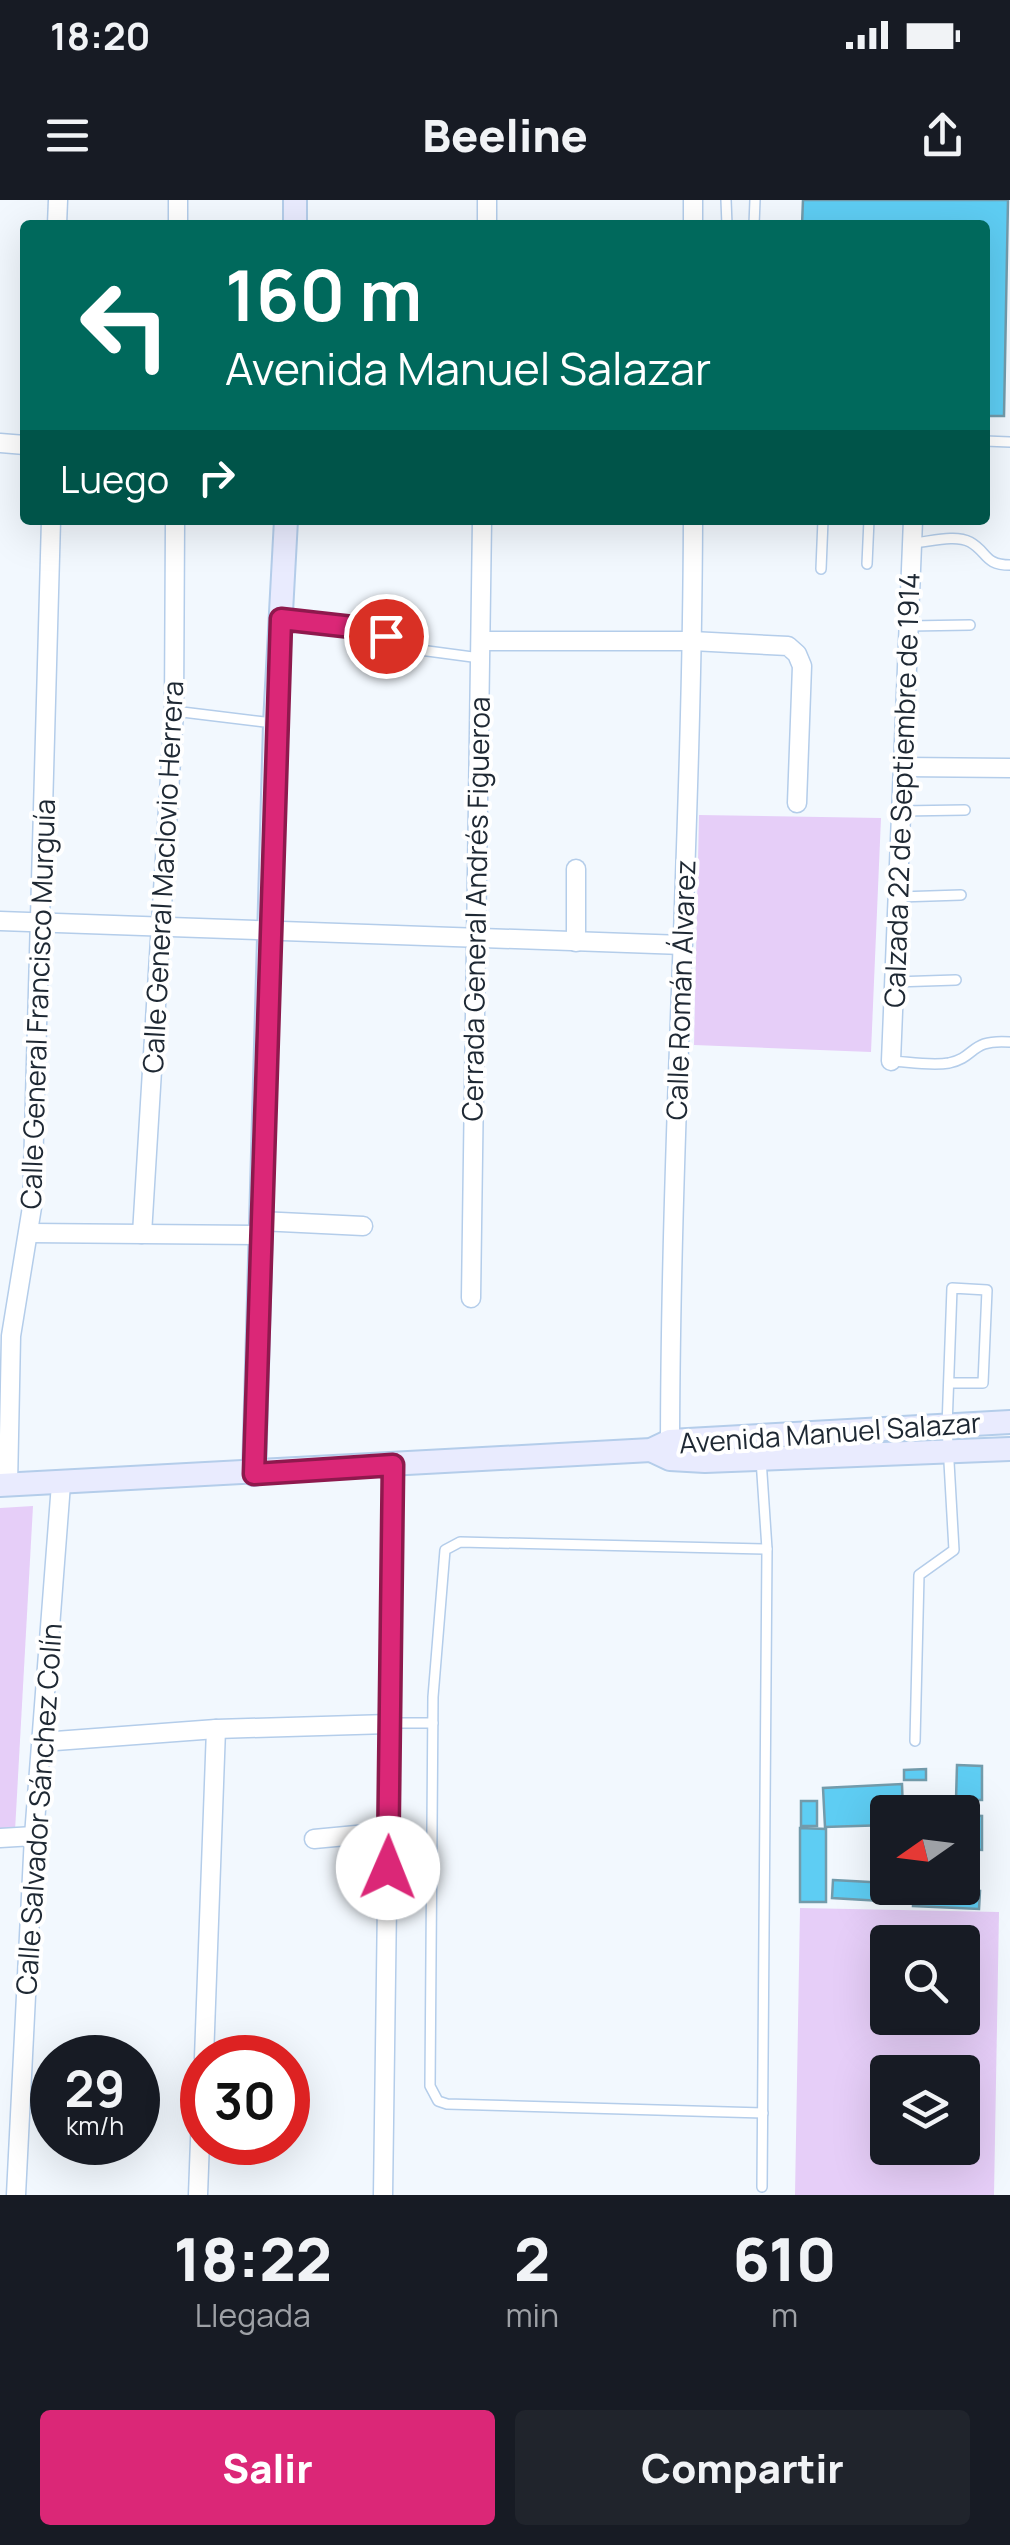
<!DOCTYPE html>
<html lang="es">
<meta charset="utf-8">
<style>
:root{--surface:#171b24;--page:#20242c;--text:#f1f3f6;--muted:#9ea1a6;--accent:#db2777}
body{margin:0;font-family:Manrope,sans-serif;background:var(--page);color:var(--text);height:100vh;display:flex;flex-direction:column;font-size:38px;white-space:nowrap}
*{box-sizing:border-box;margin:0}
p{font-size:32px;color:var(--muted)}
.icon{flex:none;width:55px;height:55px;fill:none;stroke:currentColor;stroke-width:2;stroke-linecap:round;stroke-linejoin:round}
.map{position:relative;height:1995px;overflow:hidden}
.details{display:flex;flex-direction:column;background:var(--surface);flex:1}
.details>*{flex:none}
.banner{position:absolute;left:20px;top:20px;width:970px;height:305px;border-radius:10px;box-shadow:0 10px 40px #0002;background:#00695c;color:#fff;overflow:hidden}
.needle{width:65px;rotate:256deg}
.tools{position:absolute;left:870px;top:1595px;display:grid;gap:20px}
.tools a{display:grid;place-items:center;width:110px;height:110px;border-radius:10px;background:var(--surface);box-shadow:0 10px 40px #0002;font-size:50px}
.speed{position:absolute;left:30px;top:1835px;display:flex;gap:20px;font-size:50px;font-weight:700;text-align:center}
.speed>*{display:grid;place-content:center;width:130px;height:130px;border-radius:50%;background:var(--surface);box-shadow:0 10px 40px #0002;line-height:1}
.speed small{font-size:25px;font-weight:400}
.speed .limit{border:15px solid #d22;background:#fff;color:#111}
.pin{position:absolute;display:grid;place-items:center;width:85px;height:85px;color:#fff;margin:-42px;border:5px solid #fff;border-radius:50%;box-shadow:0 2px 10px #0007}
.me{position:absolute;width:110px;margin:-55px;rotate:1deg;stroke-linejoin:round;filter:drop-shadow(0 0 8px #0008)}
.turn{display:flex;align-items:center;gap:35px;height:210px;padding:0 40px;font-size:45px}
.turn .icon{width:130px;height:130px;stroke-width:2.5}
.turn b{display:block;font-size:70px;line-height:85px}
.then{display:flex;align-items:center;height:95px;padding:0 40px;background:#0003;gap:20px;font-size:38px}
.eta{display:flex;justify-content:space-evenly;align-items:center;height:170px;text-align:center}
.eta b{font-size:60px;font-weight:800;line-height:70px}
.primary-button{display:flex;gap:20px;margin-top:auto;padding:20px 40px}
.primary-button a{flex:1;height:115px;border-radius:10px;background:var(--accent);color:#fff;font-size:40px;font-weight:800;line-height:115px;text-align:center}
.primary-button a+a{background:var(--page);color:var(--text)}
.status{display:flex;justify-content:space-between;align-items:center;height:70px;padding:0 50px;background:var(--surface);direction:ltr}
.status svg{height:28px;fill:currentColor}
header{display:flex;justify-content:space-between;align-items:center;height:130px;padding:0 40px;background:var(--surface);font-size:45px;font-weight:800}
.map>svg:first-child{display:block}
.green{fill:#e6cef8;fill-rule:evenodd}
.building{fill:#5ecdf3;stroke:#739bab;stroke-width:2.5}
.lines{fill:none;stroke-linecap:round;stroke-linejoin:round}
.lane-casing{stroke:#b4cdea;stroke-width:12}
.street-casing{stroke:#b4cdea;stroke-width:21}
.secondary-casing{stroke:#b4cdea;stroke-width:26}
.path{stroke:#afb6be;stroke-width:2.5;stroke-dasharray:2.5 8;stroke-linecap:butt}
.lane{stroke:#fff;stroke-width:9}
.street{stroke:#fff;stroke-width:18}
.secondary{stroke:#e9ebfe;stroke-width:22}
.route-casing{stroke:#8e194d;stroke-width:25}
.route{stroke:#db2777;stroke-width:18}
.labels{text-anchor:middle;stroke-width:8;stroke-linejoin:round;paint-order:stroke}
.street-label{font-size:28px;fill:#1e2833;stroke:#fff}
</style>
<div class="status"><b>18:20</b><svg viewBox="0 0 49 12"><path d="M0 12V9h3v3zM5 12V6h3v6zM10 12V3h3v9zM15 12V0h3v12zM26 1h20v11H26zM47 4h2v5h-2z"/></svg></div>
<header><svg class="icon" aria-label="menu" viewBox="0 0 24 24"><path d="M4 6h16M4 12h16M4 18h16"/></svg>Beeline<svg class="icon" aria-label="share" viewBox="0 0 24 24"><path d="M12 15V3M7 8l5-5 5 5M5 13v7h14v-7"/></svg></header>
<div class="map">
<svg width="1010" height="1995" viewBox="0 0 1010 1995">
<rect width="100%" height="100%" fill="#f2f8fe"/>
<!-- green -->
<g class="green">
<polygon points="699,615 881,618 871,852 694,845"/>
<polygon points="33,1306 15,1631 0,1632 0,1308"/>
<path d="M 800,1708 L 999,1712 L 994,1995 L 795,1995 ZM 888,1742 L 962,1742 L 962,1818 L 888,1818 ZM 888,1872 L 962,1872 L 962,1948 L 888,1948 Z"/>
</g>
<!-- building -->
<g class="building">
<polygon points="803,0 1008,0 1004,216 985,216 985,25 802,25"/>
<polygon points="957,1565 982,1566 982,1600 956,1600"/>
<polygon points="926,1569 926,1580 904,1580 904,1570"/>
<polygon points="902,1584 903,1612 888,1612 888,1625 825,1627 823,1588"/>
<rect x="801" y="1601" width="16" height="25"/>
<polygon points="962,1615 982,1616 982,1650 962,1649"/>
<polygon points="800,1628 826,1629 826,1702 800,1702"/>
<rect x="962" y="1654" width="14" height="17"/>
<polygon points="833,1680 888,1683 888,1688 899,1688 898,1702 832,1698"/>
<polygon points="914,1688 980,1691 979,1709 913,1706"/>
</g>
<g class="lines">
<!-- lane casing -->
<g class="lane-casing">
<g id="lane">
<polyline points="726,0 727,25"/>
<polyline points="754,25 755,0"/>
<polyline points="985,241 1010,242"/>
<path d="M 913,343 C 929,342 955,334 970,342 C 988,352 984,365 1010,365"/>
<polyline points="867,364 869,320"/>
<polyline points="821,369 823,320"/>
<polyline points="284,419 370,429 405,448 480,458"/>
<polyline points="909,426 970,425"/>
<polyline points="174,511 273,523"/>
<polyline points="901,611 965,610"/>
<polyline points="899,697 961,695"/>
<polyline points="894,782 956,780"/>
<path d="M 891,861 C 909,862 931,866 949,863 C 977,857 969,839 1010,842"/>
<polyline points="761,1259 767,1349 762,1987"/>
<polyline points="391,1523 433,1523"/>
<polyline points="915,1541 919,1375 954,1350 947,1227 952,1088 987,1090 983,1183 949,1183"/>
<polyline points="763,1913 447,1904 438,1901 430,1886 433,1497 445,1350 460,1342 767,1349"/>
</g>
</g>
<!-- street casing -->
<g class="street-casing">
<g id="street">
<polyline points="57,25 58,0"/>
<polyline points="178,25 178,0"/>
<polyline points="487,25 487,0"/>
<polyline points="693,25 693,0"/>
<polyline points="0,243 25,245"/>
<polyline points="481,441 692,441 788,446 797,454 802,466 797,603"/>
<polyline points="903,567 1010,568"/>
<polyline points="0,721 683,745"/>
<polyline points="576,742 576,669"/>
<polyline points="891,861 913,320"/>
<polyline points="260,1021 363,1026"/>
<polyline points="30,1033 260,1035"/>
<polyline points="142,1034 174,511 175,320"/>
<polyline points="471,1098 482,320"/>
<path d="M 670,1254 C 670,942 692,631 693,320"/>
<polyline points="8,1285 11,1136 32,1007 51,320"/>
<polyline points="42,1542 216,1529 389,1524"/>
<polyline points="0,1638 34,1636"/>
<polyline points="314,1639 388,1632"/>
<polyline points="204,1858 216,1529"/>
<polyline points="16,1995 34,1636 61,1284"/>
<polyline points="198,1995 202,1886"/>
<polyline points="383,1995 393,1265"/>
</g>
</g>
<!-- secondary casing -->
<g class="secondary-casing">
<g id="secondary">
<polyline points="295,25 295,0"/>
<polyline points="651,1250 670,1259 705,1261 1010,1249"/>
<polyline points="254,1274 275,523 286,320"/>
<polyline points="0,1285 651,1250 670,1241 1010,1222"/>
</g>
</g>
<!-- path -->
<polyline class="path" points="958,1612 958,1600"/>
<!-- lane -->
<use href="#lane" class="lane"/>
<!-- street -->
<use href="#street" class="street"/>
<!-- secondary -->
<use href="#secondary" class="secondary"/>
</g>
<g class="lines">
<!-- route casing -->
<g class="route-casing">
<polyline id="route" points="386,436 370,429 281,419 254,1274 393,1265 388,1668"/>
</g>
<!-- route -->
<use href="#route" class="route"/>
</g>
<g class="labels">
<!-- street labels -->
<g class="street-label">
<text transform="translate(902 590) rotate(-88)" y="10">Calzada 22 de Septiembre de 1914</text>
<text transform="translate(163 677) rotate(-87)" y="10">Calle General Maclovio Herrera</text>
<text transform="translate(476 709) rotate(-89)" y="10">Cerrada General Andrés Figueroa</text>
<text transform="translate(681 790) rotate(-88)" y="10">Calle Román Álvarez</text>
<text transform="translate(38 804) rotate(-88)" y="10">Calle General Francisco Murguía</text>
<text transform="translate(830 1233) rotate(-4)" y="10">Avenida Manuel Salazar</text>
<text transform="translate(39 1609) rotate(-86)" y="10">Calle Salvador Sánchez Colín</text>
</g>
</g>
</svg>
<div class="tools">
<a><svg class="needle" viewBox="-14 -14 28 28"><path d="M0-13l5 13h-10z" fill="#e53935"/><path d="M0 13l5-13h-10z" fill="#9ea1a6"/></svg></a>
<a><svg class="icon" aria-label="search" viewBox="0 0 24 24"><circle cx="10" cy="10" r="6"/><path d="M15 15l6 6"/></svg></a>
<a><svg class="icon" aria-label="layers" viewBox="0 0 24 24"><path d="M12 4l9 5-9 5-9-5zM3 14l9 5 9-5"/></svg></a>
</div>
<div class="speed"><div>29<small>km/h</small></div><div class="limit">30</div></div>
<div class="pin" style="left:386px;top:436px;background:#d93025"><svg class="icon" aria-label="arrive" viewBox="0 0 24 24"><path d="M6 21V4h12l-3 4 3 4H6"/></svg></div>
<svg class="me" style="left:388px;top:1668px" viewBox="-20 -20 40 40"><circle r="19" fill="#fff"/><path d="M0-13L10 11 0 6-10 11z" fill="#db2777"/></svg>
<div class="banner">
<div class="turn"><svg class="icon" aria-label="left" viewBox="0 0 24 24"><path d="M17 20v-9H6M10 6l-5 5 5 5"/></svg><div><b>160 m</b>Avenida Manuel Salazar</div></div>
<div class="then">Luego<svg class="icon" aria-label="right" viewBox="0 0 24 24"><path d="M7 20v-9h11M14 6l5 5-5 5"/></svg></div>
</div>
</div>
<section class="details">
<div class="eta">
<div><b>18:22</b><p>Llegada</p></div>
<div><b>2</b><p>min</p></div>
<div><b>610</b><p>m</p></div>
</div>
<div class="primary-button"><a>Salir</a><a>Compartir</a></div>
</section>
